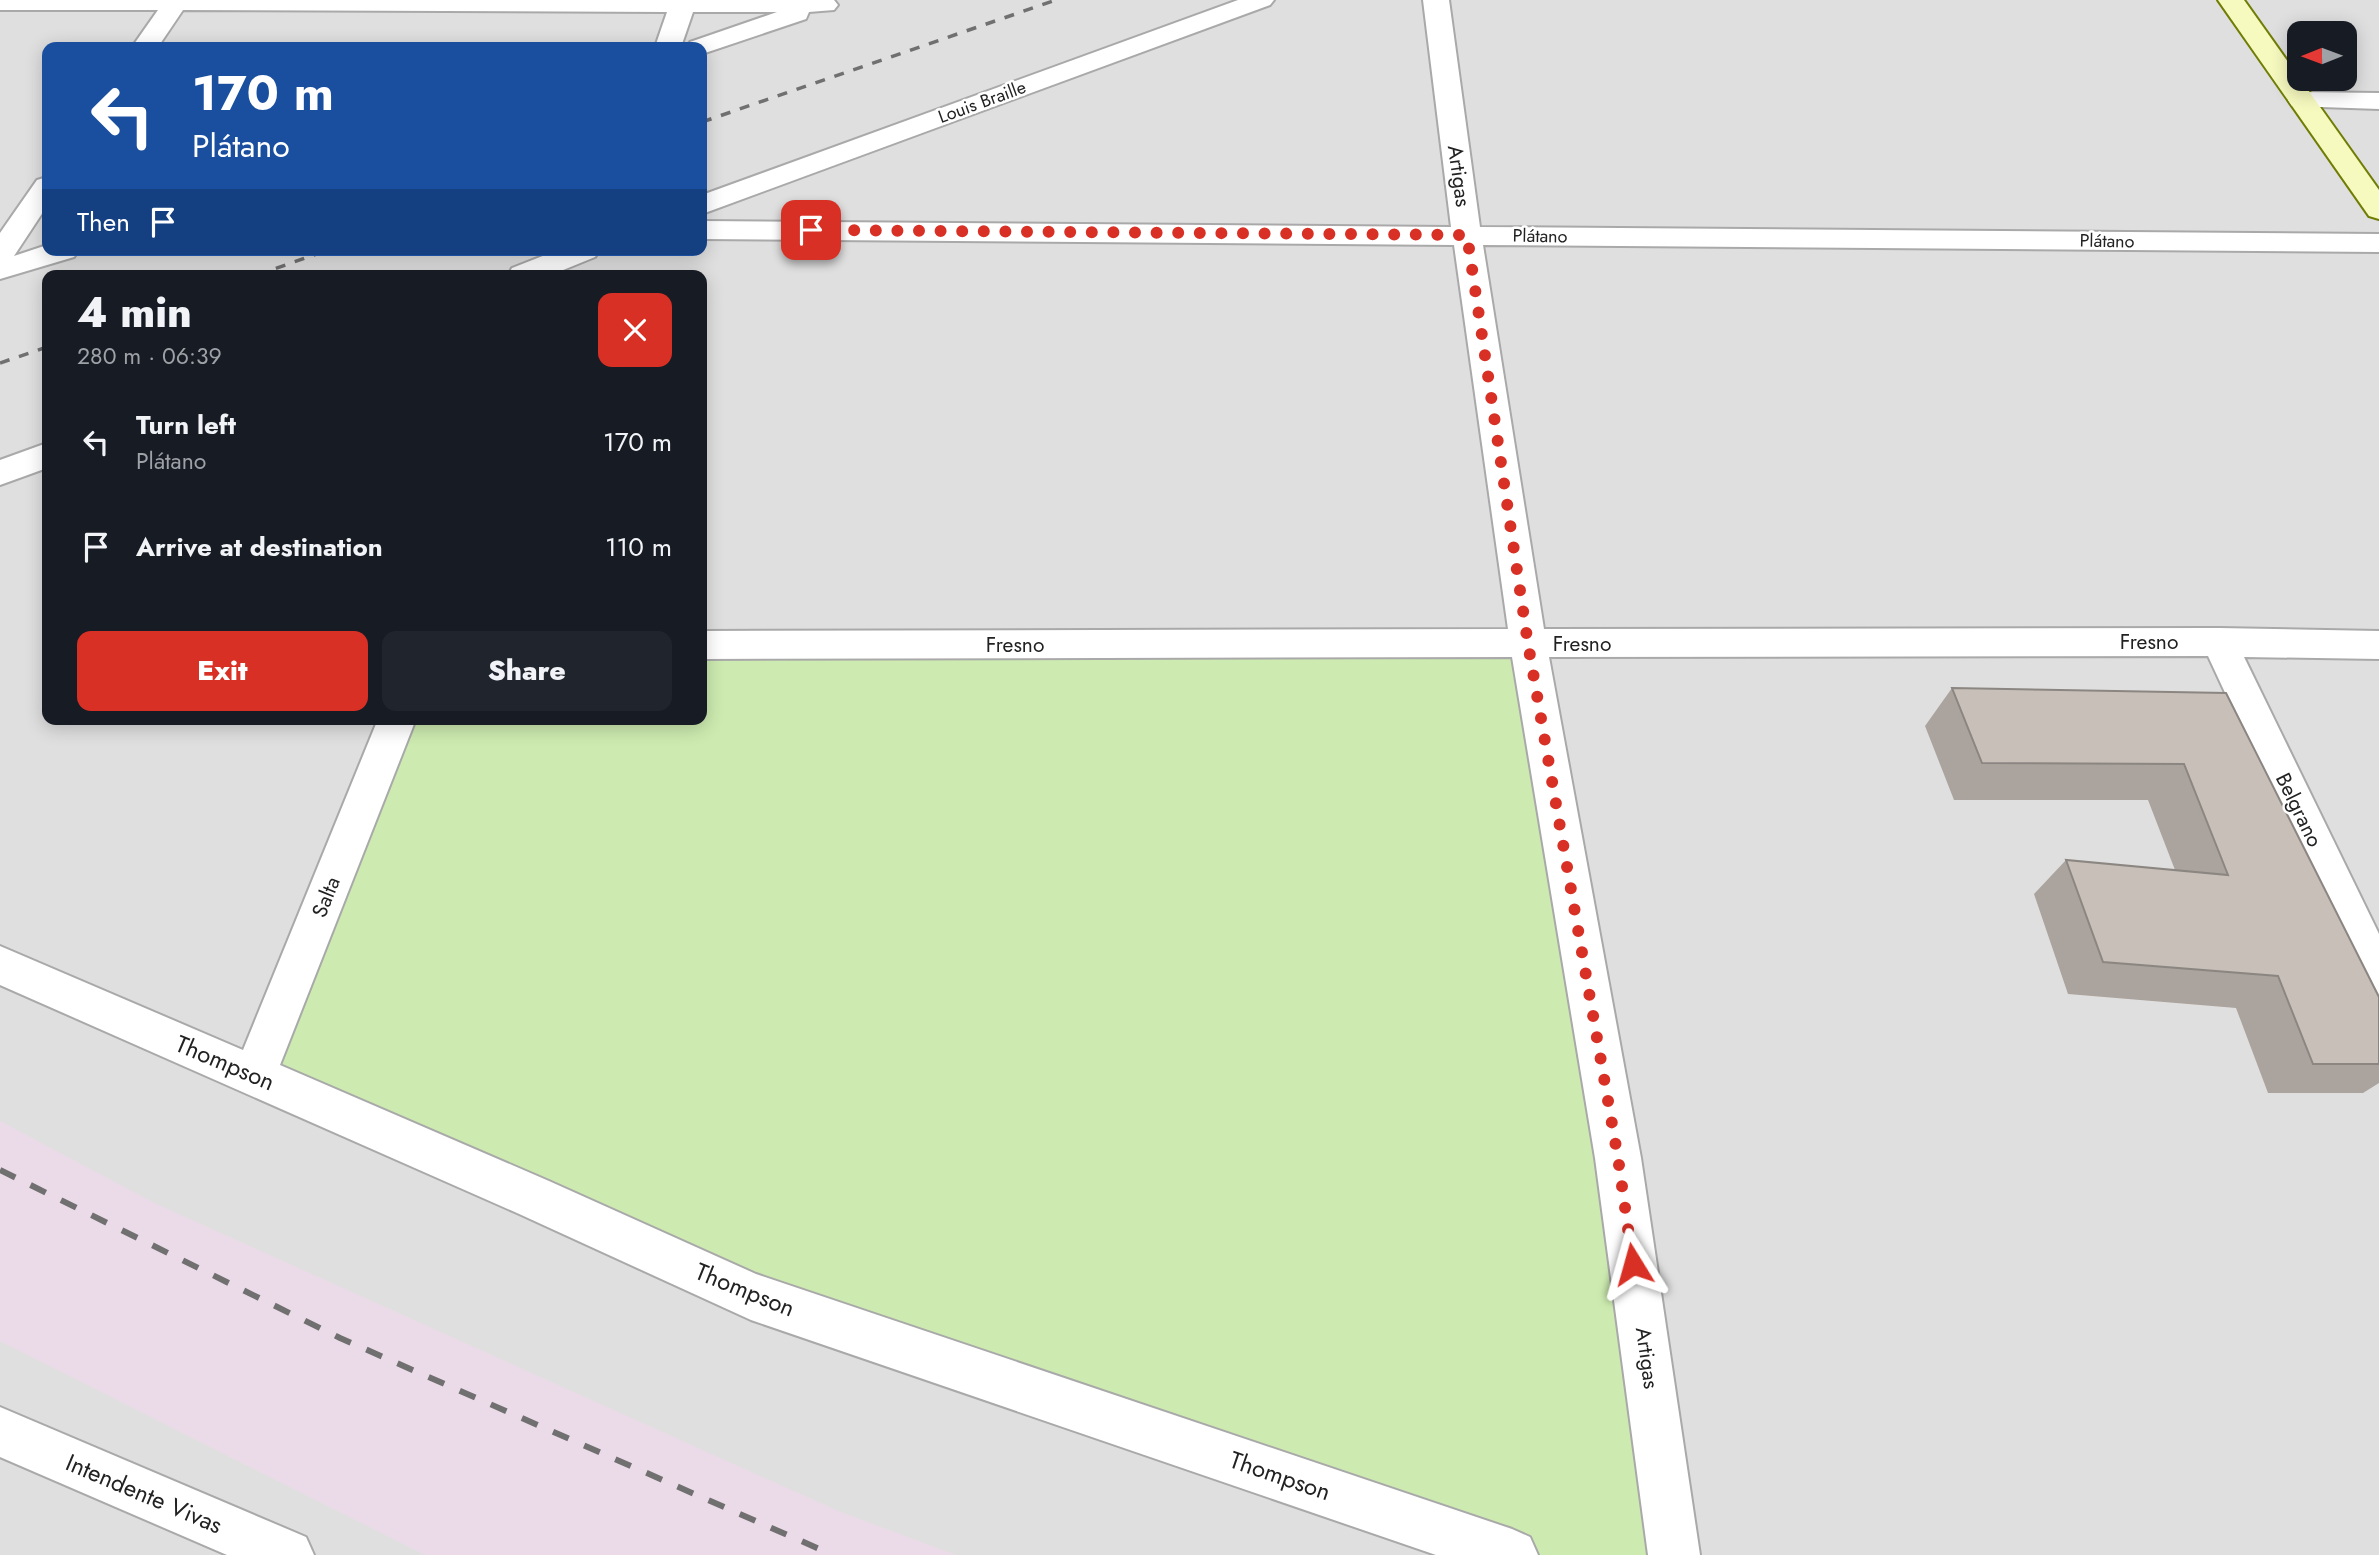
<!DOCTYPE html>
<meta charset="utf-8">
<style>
:root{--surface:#171b24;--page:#20242c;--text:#f1f3f6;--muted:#9ea1a6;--accent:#d93025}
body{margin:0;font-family:Jost,sans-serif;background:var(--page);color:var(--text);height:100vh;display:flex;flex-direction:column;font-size:26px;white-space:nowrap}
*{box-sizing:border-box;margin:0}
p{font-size:23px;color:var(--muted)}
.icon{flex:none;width:38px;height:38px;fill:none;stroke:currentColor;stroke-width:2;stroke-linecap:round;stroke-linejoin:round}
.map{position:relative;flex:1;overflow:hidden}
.sheet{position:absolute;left:42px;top:270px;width:665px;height:455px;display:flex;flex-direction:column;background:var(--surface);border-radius:14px;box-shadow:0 4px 18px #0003}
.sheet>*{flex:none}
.top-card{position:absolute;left:42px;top:42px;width:665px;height:214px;border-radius:14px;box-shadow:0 4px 18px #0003;background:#1a4fa0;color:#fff;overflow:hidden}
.needle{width:46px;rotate:269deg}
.buttons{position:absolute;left:2287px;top:21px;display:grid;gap:14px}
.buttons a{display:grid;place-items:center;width:70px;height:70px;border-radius:14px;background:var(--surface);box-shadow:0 4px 18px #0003;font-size:35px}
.pin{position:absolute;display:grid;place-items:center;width:60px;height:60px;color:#fff;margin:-30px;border-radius:14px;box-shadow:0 4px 10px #0006}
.me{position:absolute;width:77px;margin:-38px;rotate:352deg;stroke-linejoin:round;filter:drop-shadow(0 0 5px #0008)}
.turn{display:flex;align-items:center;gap:24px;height:147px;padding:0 35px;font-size:32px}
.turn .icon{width:91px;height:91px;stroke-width:2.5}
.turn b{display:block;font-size:49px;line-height:60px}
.then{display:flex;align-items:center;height:66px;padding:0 35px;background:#0003;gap:14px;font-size:26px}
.round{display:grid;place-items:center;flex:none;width:74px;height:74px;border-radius:14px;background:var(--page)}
.headline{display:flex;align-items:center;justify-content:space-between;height:119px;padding:0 35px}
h1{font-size:42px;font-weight:800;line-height:52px}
.cta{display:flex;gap:14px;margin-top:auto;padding:14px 35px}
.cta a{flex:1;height:80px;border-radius:14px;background:var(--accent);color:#fff;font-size:28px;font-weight:800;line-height:80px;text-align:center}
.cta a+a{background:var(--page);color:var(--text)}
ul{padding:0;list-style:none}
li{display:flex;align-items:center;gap:21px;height:105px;padding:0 35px}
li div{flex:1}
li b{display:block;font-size:26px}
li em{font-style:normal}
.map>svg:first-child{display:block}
.residential{fill:#e0dfdf;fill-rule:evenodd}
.industrial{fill:#ebdbe8}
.grass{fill:#cdebb0}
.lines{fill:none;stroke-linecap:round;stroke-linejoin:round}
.street-casing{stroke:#a9a9a9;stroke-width:4}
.secondary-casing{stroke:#707d05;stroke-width:4}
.street{fill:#fff;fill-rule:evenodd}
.secondary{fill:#f7fabf;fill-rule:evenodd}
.rail-far1{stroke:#707070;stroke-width:3.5;stroke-dasharray:10 10;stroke-linecap:butt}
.rail{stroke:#707070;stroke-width:6;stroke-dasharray:17 17;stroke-linecap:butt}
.wall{fill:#aba49e}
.building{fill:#c7bfb8;stroke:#8b8681;stroke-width:2}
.route{stroke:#d93025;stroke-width:12;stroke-dasharray:0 21.6}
.labels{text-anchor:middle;stroke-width:5;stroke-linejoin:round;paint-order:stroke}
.far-street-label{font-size:18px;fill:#222;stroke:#fff}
.street-label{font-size:21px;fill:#222;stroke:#fff}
.near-street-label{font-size:24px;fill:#222;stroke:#fff}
</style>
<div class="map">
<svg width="2379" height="1555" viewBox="0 0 2379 1555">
<rect width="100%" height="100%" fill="#f2efe9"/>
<!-- residential -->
<path class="residential" d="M 0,0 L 2379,0 L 2379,1555 L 0,1555 ZM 2300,33 L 2345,33 L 2345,79 L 2300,79 ZM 47,47 L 702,47 L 702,250 L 47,250 ZM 47,275 L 702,275 L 702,719 L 47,719 Z"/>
<!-- industrial -->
<polygon class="industrial" points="0,1121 154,1203 838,1511 956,1555 425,1555 0,1341"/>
<!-- grass -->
<polygon class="grass" points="1528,644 1674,1555 1512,1555 751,1296 254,1075 397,719 702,719 702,645"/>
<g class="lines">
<!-- street casing -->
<g class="street-casing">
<g id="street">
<polygon points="0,0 834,0 838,5 834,10 809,12 806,19 702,54 702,47 686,47 690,42 777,12 693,12 681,47 655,47 667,12 183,10 158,47 132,47 158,10 0,10"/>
<polygon points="1238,0 1274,0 1270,5 702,214 702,195"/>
<polygon points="1423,0 1449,0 1480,227 2379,234 2379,252 1483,245 1544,629 2219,628 2379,631 2379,659 2244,657 2379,934 2379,997 2364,991 2208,656 1549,657 1641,1158 1700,1555 1648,1555 1595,1158 1512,657 702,659 702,631 1508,629 1454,245 702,239 702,221 1451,227"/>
<polygon points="2301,92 2379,93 2379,109 2292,106 2288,100 2292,94"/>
<polygon points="47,177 47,206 14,256 47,245 47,250 79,250 74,257 0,279 0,233 37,180"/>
<polygon points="558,250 600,250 595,257 551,275 508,275 512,268"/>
<polygon points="47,443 47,468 0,485 0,460"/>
<polygon points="378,719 416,719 280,1065 549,1181 756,1274 1512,1529 1530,1537 1538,1555 1436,1555 751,1320 517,1213 0,985 0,946 243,1050"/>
<polygon points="0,1407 306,1537 314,1555 227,1555 0,1457"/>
</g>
</g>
<!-- secondary casing -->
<g class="secondary-casing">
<polygon id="secondary" points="2218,0 2244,0 2379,190 2379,219 2369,216"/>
</g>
<!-- street -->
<use href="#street" class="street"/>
<!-- secondary -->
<use href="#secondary" class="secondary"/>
<!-- rail-far1 -->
<g class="rail-far1">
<polyline points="702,122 1056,0"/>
<polyline points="257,275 328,250"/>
<polyline points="0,363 47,347"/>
</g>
<!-- rail -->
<polyline class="rail" points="0,1170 340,1338 833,1555"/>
</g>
<!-- wall -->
<polygon class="wall" points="1952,688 2226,693 2379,997 2379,1083 2363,1093 2268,1093 2236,1008 2068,994 2034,894 2066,860 2175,870 2148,800 1954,800 1925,726"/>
<!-- building -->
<polygon class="building" points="1952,688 2226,693 2379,997 2379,1064 2313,1064 2278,976 2103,962 2066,860 2228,875 2184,764 1982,763"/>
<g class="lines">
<!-- route -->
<polyline class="route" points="811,230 1467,235 1528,644 1618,1158 1633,1264"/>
</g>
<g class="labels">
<!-- far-street labels -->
<g class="far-street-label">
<text transform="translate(982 102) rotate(-20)" y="6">Louis Braille</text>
<text transform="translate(1540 236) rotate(1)" y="6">Plátano</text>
<text transform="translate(2107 241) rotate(1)" y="6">Plátano</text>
</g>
<!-- street labels -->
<g class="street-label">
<text transform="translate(1459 176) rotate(82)" y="7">Artigas</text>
<text x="2149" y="649">Fresno</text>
<text x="1582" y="651">Fresno</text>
<text x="1015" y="652">Fresno</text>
<text transform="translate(2299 810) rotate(64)" y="7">Belgrano</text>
<text transform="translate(326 897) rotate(-68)" y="7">Salta</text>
<text transform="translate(1647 1358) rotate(82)" y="7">Artigas</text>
</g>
<!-- near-street labels -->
<g class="near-street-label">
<text transform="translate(225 1063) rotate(23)" y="8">Thompson</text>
<text transform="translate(745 1290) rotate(22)" y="8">Thompson</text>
<text transform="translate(1280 1476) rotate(19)" y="8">Thompson</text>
<text transform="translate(144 1494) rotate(23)" y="8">Intendente Vivas</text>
</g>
</g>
</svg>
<div class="buttons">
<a><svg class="needle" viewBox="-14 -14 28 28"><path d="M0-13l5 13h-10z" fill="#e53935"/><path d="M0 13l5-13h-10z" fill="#9ea1a6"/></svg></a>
</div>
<div class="pin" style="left:811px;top:230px;background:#d93025"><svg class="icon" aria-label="arrive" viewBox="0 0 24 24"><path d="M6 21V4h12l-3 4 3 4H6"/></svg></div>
<svg class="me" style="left:1633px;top:1264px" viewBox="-20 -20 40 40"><path d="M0-17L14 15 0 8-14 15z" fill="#d93025" stroke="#fff" stroke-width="4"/></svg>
<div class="top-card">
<div class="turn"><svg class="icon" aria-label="left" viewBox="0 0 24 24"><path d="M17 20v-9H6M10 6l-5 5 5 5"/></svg><div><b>170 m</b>Plátano</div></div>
<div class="then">Then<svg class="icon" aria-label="arrive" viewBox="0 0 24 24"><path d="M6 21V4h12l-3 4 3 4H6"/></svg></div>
</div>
<section class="sheet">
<div class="headline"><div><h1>4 min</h1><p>280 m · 06:39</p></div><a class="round" style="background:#d93025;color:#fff"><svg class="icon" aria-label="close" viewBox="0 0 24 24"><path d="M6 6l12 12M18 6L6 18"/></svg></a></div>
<ul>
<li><svg class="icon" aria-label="left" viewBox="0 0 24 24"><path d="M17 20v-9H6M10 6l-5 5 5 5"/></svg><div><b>Turn left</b><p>Plátano</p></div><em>170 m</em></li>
<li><svg class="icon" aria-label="arrive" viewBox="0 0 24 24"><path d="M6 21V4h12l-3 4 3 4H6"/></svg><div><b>Arrive at destination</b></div><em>110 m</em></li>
</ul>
<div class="cta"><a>Exit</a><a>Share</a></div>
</section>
</div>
